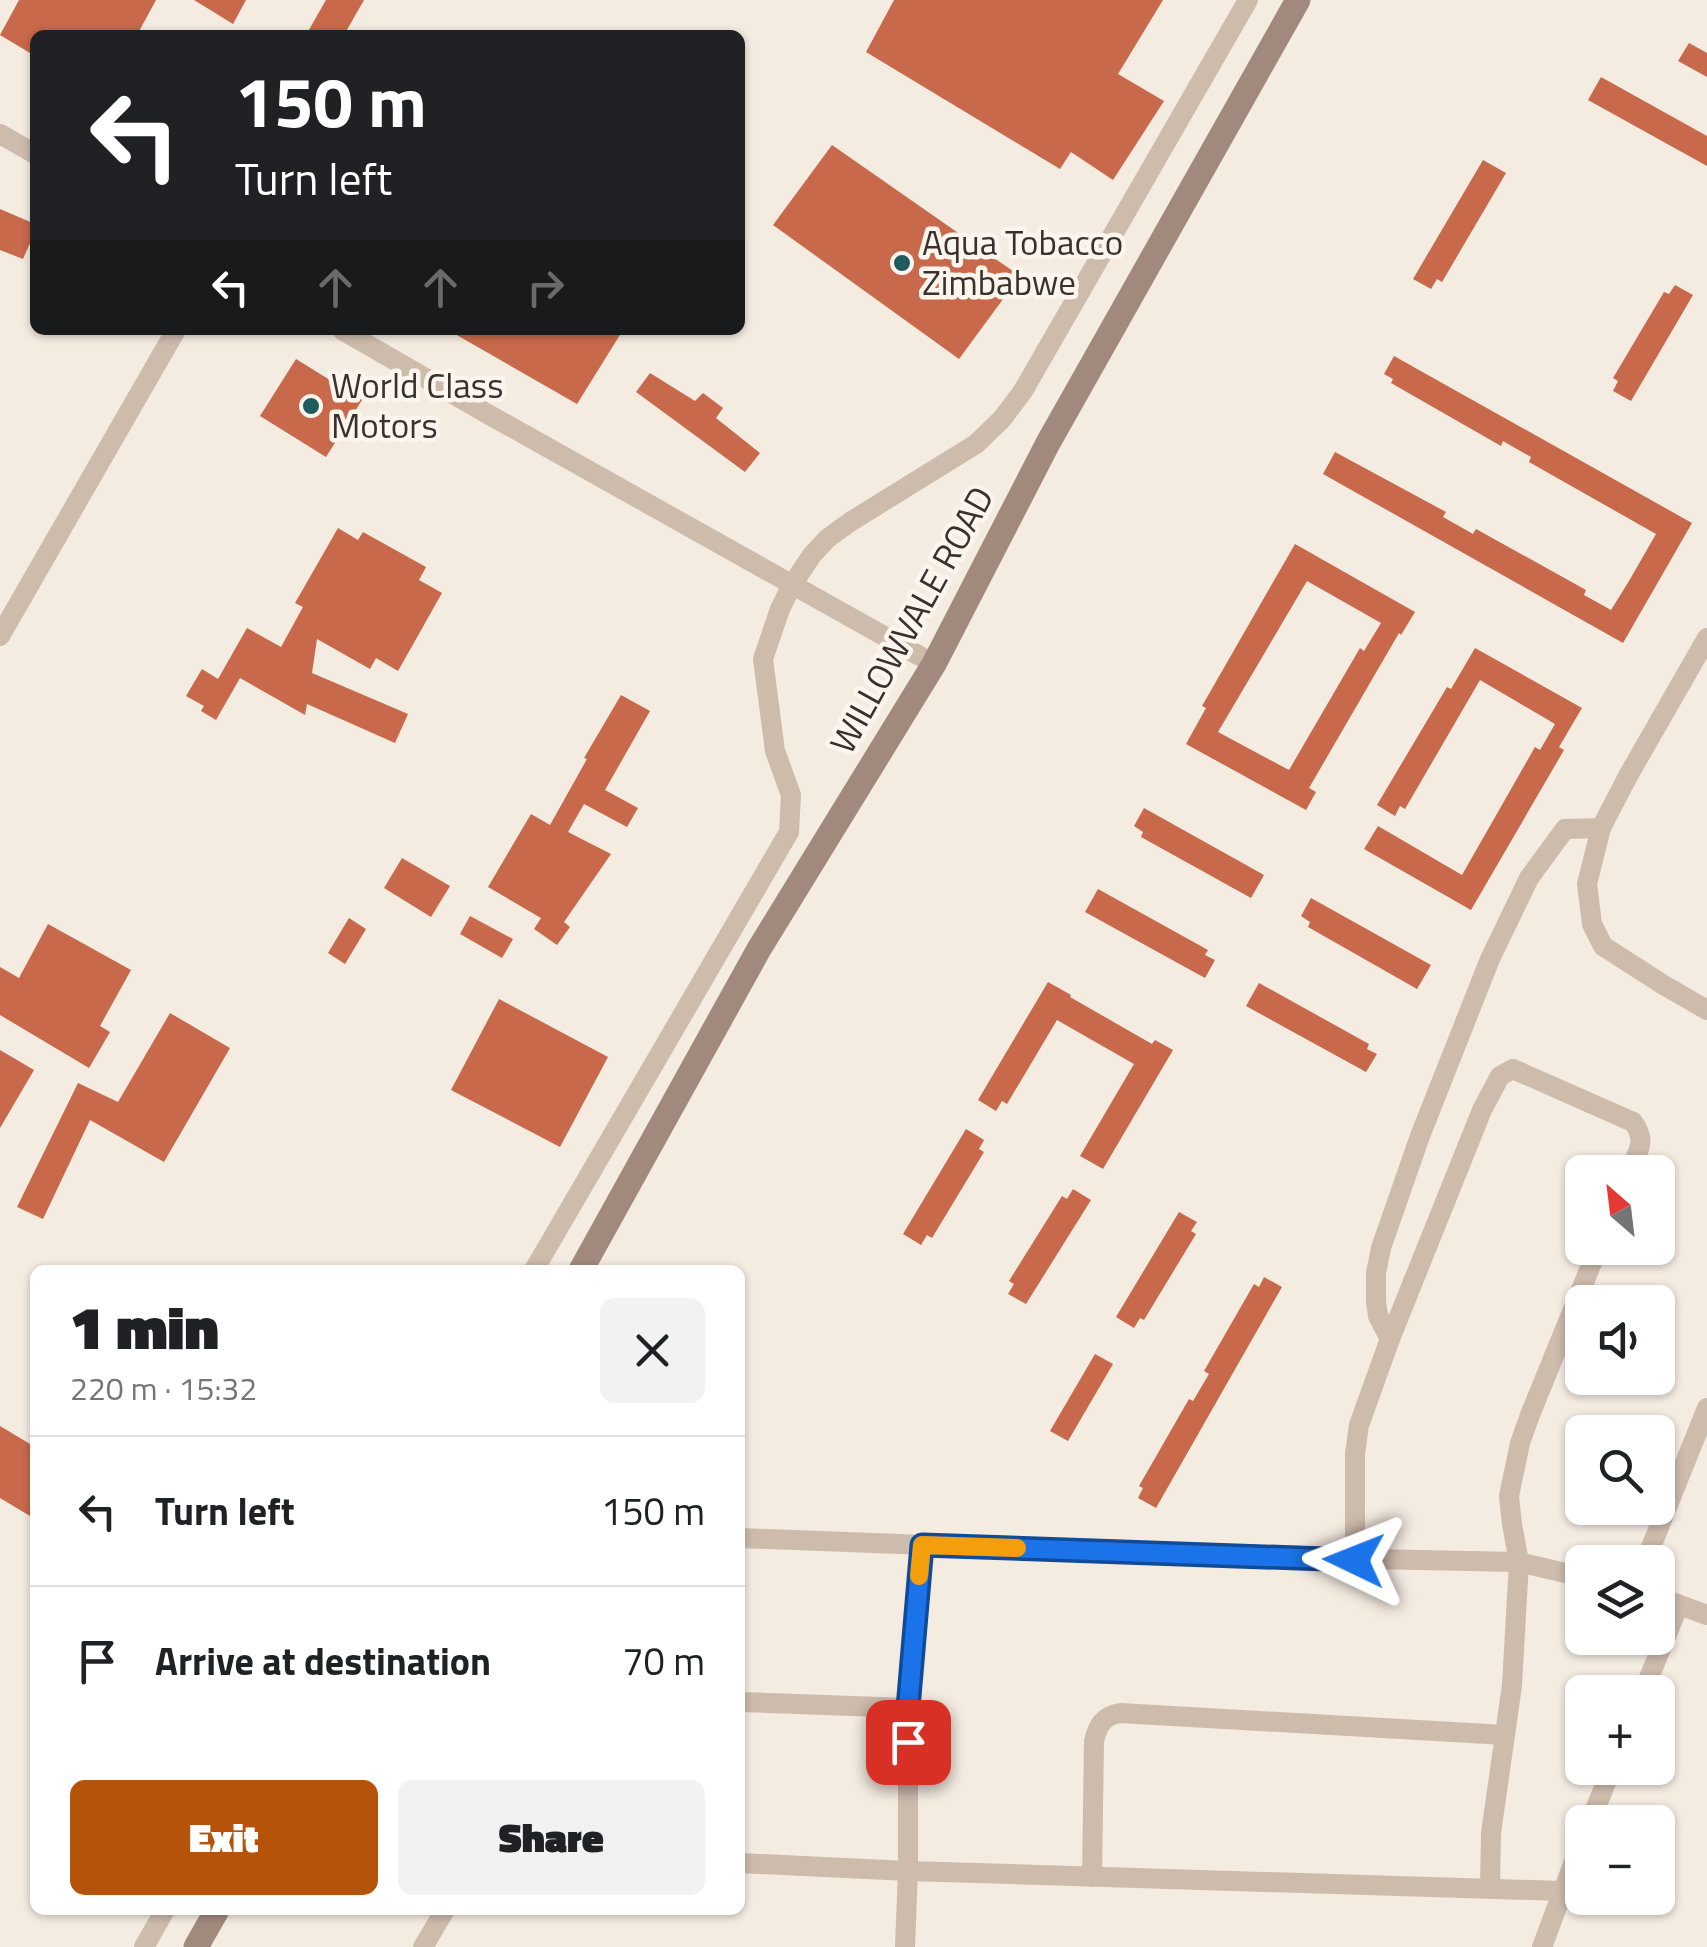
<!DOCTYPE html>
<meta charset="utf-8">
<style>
:root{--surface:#fff;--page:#f2f2f2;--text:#202124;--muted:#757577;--line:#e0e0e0;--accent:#b45309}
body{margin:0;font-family:"Titillium Web",sans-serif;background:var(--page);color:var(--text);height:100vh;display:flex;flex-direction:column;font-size:38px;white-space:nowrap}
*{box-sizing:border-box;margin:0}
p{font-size:32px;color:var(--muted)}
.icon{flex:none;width:55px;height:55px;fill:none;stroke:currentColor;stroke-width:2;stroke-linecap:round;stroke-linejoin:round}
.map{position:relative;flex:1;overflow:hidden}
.details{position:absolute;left:30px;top:1265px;width:715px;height:650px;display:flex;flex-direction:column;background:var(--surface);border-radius:15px;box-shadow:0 2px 8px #0004}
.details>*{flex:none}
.hud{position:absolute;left:30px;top:30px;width:715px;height:305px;border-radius:15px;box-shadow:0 2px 8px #0004;background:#202124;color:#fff;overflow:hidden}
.needle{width:65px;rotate:332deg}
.controls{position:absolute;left:1565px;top:1155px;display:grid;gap:20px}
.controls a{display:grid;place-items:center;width:110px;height:110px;border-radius:15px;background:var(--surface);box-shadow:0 2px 8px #0004;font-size:50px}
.pin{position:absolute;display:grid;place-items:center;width:85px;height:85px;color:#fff;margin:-42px;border-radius:20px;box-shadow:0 5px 15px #0006}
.me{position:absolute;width:110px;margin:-55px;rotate:272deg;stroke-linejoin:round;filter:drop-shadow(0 0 8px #0008)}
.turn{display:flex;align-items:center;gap:35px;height:210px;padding:0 40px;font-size:45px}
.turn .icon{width:130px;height:130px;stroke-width:2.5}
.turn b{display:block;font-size:70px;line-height:85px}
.lanes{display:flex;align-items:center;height:95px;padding:0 40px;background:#0003;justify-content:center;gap:50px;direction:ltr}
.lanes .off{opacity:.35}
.round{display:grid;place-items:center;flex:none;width:105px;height:105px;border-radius:15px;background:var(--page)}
.headline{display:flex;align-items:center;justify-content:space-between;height:170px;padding:0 40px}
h1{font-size:60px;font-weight:800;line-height:75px}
.button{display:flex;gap:20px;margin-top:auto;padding:20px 40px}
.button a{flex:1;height:115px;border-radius:15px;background:var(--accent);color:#fff;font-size:40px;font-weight:800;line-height:115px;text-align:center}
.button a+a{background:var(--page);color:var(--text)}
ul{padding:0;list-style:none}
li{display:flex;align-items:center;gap:30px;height:150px;padding:0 40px;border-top:2px solid var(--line)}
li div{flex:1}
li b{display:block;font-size:38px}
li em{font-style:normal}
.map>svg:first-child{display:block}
.building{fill:#c8694b;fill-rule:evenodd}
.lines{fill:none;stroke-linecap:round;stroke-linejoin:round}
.minor{stroke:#cdbbac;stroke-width:20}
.secondary{stroke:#a18a7d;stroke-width:25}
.route-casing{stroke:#114b97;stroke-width:25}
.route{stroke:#1a73e8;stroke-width:18}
.slow{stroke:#f59e0b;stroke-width:18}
.poi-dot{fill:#1f5a5e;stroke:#fbf5ee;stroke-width:4}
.labels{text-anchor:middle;stroke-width:9;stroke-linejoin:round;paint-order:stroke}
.poi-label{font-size:35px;fill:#3b302b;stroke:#fbf5ee;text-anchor:start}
.street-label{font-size:35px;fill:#3b302b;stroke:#fbf5ee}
</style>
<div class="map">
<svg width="1707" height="1947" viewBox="0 0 1707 1947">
<rect width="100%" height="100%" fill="#f4ebe1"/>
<!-- building -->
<g class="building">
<polygon points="19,0 156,0 137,35 35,35 35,56 0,35"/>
<polygon points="194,0 246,0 233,24"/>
<polygon points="326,0 364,0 344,35 306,35"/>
<polygon points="894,0 1163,0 1118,74 1164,101 1113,180 1071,152 1060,169 866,52"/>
<polygon points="1689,43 1707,53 1707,77 1678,61"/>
<polygon points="1601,77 1707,136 1707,166 1588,100"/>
<polygon points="832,145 1020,276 959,359 773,225"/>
<polygon points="1483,160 1506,173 1442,282 1437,279 1431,289 1413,279"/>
<polygon points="0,209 35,224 35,232 23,259 0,250"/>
<polygon points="1675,285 1693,295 1631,401 1613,391 1618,381 1613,378 1664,292 1669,294"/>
<polygon points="448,330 623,330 577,404"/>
<polygon points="1394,356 1692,523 1623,643 1323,474 1335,452 1446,512 1443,517 1473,534 1476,529 1586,590 1584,595 1611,610 1629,581 1656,534 1529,462 1531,457 1503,441 1501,446 1391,383 1393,379 1384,374"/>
<polygon points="296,359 362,400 326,457 260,416"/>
<polygon points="650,373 695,401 703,393 723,408 716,418 760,453 745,472 636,392"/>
<polygon points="338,528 358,540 363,532 426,567 419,580 442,593 398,671 376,658 370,669 317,639 312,673 408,714 395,743 307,704 305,715 240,678 216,720 201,711 204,706 186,696 202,669 218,679 247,628 281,647 303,607 295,603"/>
<path d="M 1295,544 L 1415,612 L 1401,635 L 1399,633 L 1309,788 L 1316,792 L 1306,810 L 1186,744 L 1206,708 L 1202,706 ZM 1307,581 L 1381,623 L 1364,651 L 1360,648 L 1289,770 L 1218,732 Z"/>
<polygon points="1475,648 1582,708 1559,747 1564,750 1471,910 1364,849 1378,826 1462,875 1535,747 1540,750 1555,724 1480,680 1405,809 1400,806 1395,816 1377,805 1447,687 1451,689"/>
<polygon points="621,695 650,711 605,790 638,808 627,827 584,804 568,832 611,854 564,922 570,927 557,945 534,929 541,918 488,887 531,814 550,825 587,759 584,758"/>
<polygon points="1144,808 1264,875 1251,898 1141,837 1143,832 1134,826"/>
<polygon points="402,858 450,886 431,917 384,888"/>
<polygon points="1098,889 1208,950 1205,955 1215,960 1205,978 1085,912"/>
<polygon points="1311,898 1431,965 1417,989 1308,927 1310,922 1301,916"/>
<polygon points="470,916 513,939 502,958 460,934"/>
<polygon points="349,918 366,929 345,964 328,953"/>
<polygon points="48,924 131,970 100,1026 110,1032 89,1068 0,1015 0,967 19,978"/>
<polygon points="1048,982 1071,995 1070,997 1152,1044 1155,1040 1173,1050 1103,1169 1080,1156 1134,1064 1057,1020 1007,1104 1002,1101 996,1111 978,1100"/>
<polygon points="1259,983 1369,1044 1367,1049 1377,1054 1366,1072 1246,1006"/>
<polygon points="499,999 608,1057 560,1147 451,1090"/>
<polygon points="170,1013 230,1048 164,1162 90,1120 43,1219 17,1207 78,1083 118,1102"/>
<polygon points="0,1050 34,1070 0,1128"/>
<polygon points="966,1129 984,1140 979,1149 984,1152 932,1238 927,1235 921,1245 903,1234"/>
<polygon points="1073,1189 1091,1200 1026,1304 1008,1294 1014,1284 1009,1281 1062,1196 1067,1199"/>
<polygon points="1179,1212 1197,1222 1191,1231 1196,1234 1144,1320 1140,1318 1134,1328 1116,1317"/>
<polygon points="1264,1277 1282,1287 1156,1508 1138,1498 1143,1488 1139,1486 1189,1399 1193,1401 1209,1374 1204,1371 1254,1284 1259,1287"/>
<polygon points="1095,1354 1113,1364 1068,1441 1050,1431"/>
<polygon points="0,1426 35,1447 35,1519 0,1498"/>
</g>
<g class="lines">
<!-- minor -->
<g class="minor">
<polyline points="0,134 35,154"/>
<polyline points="342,330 486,413 934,664"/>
<polyline points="0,636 176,330"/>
<polyline points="1707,638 1628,776 1601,828 1587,884 1592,924 1603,946 1662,984 1707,1010"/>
<polyline points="534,1270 789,832 791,795 775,751 763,659 780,609 792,585 812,555 828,538 850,522 976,444 1002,419 1023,391 1248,0"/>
<polyline points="1390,1339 1378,1316 1376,1302 1376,1273 1381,1248 1420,1136 1490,959 1529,878 1565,829 1601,828"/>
<polyline points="740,1538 1220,1556 1519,1562 1582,1577"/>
<path d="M 1355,1559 L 1355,1454 L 1359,1425 L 1390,1339 L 1482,1110 L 1500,1076 L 1513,1069 L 1633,1122 C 1648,1142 1637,1152 1629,1172"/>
<polyline points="1645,1562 1707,1408"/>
<polyline points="1658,1597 1707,1615"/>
<polyline points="1643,1692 1679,1605"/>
<polyline points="740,1702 908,1708"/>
<polyline points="1505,1735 1512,1685 1519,1562 1512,1524 1509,1496 1520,1443 1530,1415 1598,1248"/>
<polyline points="1590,1822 1612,1768"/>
<polyline points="740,1863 908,1871 1561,1891"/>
<path d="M 1092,1877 L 1094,1741 C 1098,1725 1103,1716 1120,1713 L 1505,1735 L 1491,1833 L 1490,1888"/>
<polyline points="144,1947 165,1910"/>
<polyline points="423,1947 445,1910"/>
<polyline points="905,1947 908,1871 908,1708 922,1545"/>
<polyline points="1542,1947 1582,1840"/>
</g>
<!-- secondary -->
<g class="secondary">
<polyline points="581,1270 759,949 934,664 1048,443 1298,0"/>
<polyline points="196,1947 217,1910"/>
</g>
</g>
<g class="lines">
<!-- route casing -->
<g class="route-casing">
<polyline id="route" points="908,1742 908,1708 922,1545 1354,1560"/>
</g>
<!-- route -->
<use href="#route" class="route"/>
<!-- slow -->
<polyline class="slow" points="919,1576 922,1545 1017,1548"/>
</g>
<!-- markers -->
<g class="poi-dot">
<circle cx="902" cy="263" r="10"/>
<circle cx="311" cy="406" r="10"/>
</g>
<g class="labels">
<!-- poi labels -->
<g class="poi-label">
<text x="922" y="255">Aqua Tobacco<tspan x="922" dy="40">Zimbabwe</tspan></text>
<text x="331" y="398">World Class<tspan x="331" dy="40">Motors</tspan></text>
</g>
<!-- street labels -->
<g class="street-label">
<text transform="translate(912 620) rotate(-61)" y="12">WILLOWVALE ROAD</text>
</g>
</g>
</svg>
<div class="controls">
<a><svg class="needle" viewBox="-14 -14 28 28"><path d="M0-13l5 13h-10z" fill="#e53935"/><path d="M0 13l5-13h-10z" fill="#757577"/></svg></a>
<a><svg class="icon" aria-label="sound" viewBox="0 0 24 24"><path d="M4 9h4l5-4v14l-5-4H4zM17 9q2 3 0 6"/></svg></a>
<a><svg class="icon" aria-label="search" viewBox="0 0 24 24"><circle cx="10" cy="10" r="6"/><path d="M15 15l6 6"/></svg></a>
<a><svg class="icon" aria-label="layers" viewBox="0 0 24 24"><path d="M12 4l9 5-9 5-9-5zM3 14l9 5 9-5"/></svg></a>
<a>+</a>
<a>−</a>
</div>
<div class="pin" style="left:908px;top:1742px;background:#d93025"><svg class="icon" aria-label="arrive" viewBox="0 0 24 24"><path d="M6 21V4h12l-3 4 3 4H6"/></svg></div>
<svg class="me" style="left:1354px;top:1560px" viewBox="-20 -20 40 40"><path d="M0-17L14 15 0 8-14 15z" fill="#1a73e8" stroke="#fff" stroke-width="4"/></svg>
<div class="hud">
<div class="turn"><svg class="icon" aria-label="left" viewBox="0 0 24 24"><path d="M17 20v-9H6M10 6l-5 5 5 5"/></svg><div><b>150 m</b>Turn left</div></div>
<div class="lanes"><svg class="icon" aria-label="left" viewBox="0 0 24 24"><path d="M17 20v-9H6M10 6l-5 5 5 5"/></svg><svg class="icon off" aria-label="ahead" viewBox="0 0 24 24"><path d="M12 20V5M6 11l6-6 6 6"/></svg><svg class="icon off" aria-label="ahead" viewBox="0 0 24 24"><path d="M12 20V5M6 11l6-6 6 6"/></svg><svg class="icon off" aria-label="right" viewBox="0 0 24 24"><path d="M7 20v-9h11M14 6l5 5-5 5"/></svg></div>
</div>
<section class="details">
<div class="headline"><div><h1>1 min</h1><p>220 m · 15:32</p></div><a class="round"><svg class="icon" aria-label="close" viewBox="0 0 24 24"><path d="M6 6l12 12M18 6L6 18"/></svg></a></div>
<ul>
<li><svg class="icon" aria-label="left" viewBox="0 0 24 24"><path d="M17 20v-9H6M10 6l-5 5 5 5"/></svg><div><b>Turn left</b></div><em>150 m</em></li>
<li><svg class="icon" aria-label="arrive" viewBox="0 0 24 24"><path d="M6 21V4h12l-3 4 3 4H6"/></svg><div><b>Arrive at destination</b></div><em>70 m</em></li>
</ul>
<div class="button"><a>Exit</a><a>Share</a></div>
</section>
</div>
